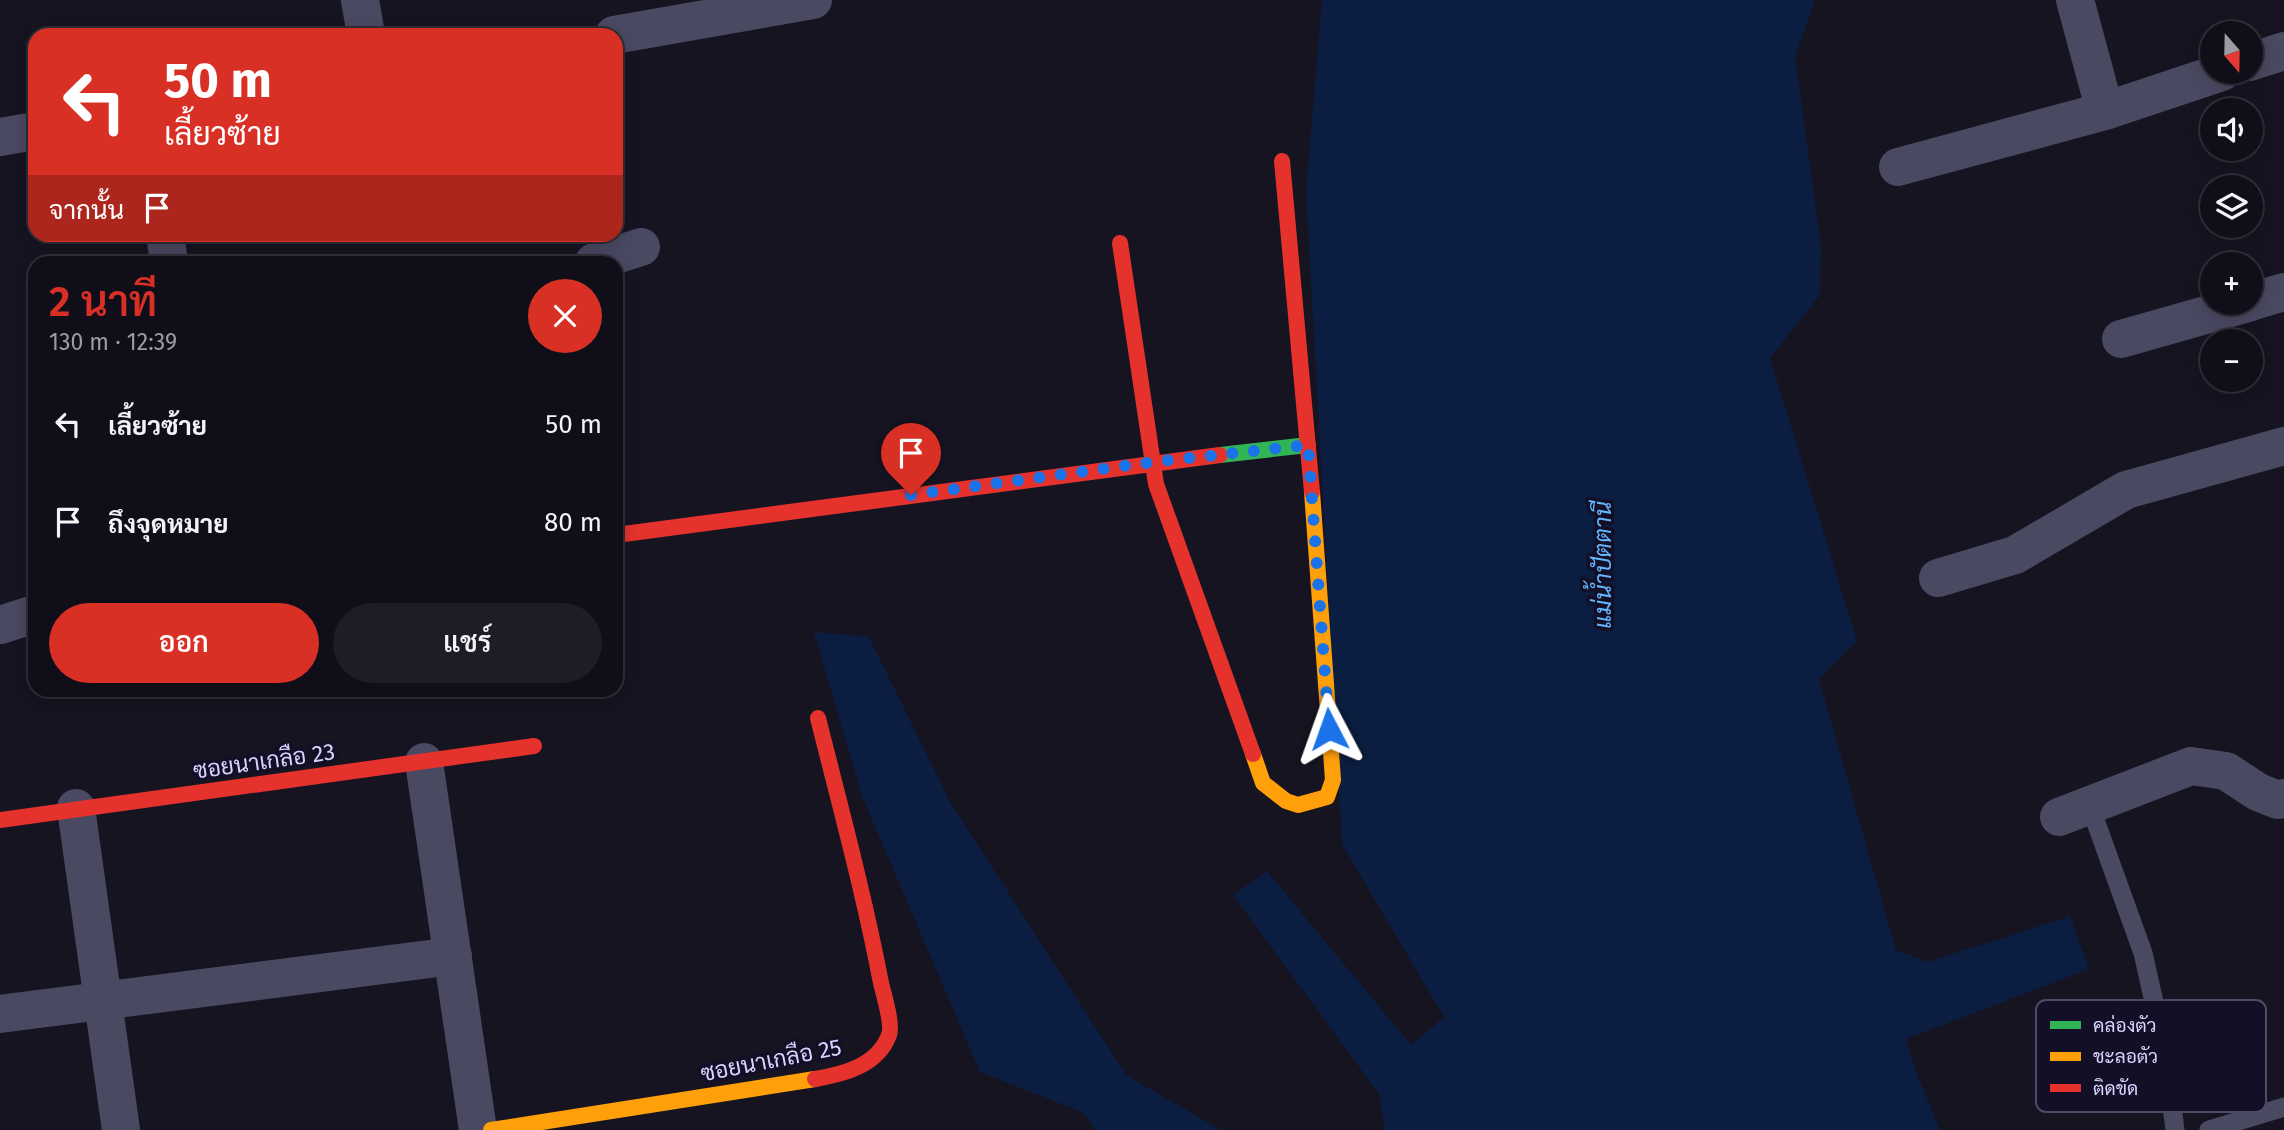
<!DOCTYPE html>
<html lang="th">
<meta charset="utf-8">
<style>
:root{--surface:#100f19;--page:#1e1d26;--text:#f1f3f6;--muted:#9c9ca2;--line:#302f38;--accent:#d93025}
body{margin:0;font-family:"Fira Sans",Sarabun,sans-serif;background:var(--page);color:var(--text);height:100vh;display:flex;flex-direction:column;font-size:26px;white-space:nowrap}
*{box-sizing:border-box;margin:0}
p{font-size:23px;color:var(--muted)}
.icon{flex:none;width:38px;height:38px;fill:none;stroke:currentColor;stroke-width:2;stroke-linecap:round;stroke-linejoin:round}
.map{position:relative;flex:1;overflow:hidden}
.side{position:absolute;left:28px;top:256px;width:595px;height:441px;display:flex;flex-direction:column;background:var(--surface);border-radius:21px;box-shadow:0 4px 18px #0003,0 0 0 2px var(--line)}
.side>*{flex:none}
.top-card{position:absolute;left:28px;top:28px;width:595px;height:214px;border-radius:21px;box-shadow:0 4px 18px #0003,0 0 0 2px var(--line);background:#d93025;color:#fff;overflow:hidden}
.needle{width:46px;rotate:160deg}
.buttons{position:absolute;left:2200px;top:21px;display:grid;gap:14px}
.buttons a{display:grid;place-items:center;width:63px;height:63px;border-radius:50%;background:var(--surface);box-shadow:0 4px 18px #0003,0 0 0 2px var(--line);font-size:35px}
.pin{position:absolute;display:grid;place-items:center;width:60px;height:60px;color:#fff;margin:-72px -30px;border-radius:50% 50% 50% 0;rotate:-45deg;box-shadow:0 0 7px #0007}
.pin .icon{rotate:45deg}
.me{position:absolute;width:77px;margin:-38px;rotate:356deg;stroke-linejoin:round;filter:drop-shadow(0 0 5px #0008)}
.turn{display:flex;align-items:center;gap:24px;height:147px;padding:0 21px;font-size:32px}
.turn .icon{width:91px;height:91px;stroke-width:2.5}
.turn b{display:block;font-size:49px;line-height:60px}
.then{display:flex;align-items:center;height:66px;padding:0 21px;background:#0003;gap:14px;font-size:26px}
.round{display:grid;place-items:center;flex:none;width:74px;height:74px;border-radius:37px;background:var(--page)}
.summary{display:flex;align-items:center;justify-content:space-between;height:119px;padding:0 21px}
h1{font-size:42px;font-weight:600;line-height:52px;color:var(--accent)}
.cta{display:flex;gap:14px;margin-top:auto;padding:14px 21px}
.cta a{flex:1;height:80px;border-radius:42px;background:var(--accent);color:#fff;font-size:28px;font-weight:600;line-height:80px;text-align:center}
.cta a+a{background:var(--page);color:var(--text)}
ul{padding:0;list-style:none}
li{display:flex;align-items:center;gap:21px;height:98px;padding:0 21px}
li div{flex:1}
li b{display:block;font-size:26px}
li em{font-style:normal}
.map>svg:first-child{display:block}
.water{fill:#0b1e41}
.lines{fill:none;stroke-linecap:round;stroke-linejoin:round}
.lane{stroke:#4a4962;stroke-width:19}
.street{stroke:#4a4962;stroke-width:38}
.fast{stroke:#30b455;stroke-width:16}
.slow{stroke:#ff9f0a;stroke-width:16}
.jam{stroke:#e5322d;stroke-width:16}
.route{stroke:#1a73e8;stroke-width:12;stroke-dasharray:0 21.6}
.labels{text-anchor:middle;stroke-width:7;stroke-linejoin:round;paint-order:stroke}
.street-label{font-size:23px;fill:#d9d4ff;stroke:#130f26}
.water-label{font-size:24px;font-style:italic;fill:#62b6ff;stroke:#130f26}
.key{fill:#130f26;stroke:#4e4a67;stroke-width:2}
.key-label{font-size:19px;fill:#d9d4ff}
</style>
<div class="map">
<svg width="2284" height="1130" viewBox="0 0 2284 1130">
<rect width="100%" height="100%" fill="#161421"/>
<!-- water -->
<g class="water">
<polygon points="1322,0 1815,0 1795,56 1821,247 1820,295 1770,358 1857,641 1819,679 1896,950 1928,962 2070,916 2089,969 1906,1039 1916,1072 1940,1130 1385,1130 1379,1094 1233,895 1267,871 1411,1045 1444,1017 1342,844 1306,192"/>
<polygon points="814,632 869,637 950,802 1126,1075 1221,1130 1095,1130 1084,1113 980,1072 862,796"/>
</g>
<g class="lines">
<!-- lane -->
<g class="lane">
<polyline points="2090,806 2143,953 2165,1051 2175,1130"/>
<polyline points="2209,1130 2284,1107"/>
</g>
<!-- street -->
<g class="street">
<polyline points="360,0 366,35"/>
<polyline points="2075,0 2105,111"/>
<polyline points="614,35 813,0"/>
<polyline points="2250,62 2284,51"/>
<polyline points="0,137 35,131"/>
<polyline points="1898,167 2105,111 2222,72"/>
<polyline points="165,234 169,262"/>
<polyline points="594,262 641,247"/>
<polyline points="2250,302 2284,292"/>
<polyline points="2121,339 2248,303"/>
<polyline points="1938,578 2015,555 2126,490 2284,446"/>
<polyline points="0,625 35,614"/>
<polyline points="424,762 478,1130"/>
<polyline points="76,808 121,1130"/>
<polyline points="2059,817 2191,766 2226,771 2258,792 2278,800 2284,798"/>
<polyline points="0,1014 453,956"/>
</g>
<!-- fast -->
<polyline class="fast" points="1220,455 1308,445"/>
<!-- slow -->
<g class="slow">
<polyline points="1253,754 1263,783 1286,801 1298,805 1327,797 1333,780 1312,492"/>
<polyline points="491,1130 815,1079"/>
</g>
<!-- jam -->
<g class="jam">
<polyline points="1282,161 1312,492"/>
<polyline points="1120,243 1156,484 1253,754"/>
<polyline points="616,535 1220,455"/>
<polyline points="0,820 534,746"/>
<path d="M 815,1079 C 845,1074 878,1065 889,1035 C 893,1025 884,995 881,983 C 864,894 840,806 818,718"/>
</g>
</g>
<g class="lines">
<!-- route -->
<polyline class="route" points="911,495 1153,462 1308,445 1329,729"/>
</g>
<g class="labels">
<!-- street labels -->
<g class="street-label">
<text transform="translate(264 761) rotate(-8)" y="8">ซอยนาเกลือ 23</text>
<text transform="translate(771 1060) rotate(-11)" y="8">ซอยนาเกลือ 25</text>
</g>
<!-- water labels -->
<g class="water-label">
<text transform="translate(1603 565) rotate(-90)" y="8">แม่น้ำปัตตานี</text>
</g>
</g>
<!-- legend -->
<rect x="2036" y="1000" width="230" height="112" rx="10" class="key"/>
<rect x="2050" y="1021" width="31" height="8" fill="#30b455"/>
<rect x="2050" y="1052" width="31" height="9" fill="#ff9f0a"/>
<rect x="2050" y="1084" width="31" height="8" fill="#e5322d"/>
<g class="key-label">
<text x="2093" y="1032">คล่องตัว</text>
<text x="2093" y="1063">ชะลอตัว</text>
<text x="2093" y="1095">ติดขัด</text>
</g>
</svg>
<div class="buttons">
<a><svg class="needle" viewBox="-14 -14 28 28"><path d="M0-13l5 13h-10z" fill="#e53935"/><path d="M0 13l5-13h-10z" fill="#9c9ca2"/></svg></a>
<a><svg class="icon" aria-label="sound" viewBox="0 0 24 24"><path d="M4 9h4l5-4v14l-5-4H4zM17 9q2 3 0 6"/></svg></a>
<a><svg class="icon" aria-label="layers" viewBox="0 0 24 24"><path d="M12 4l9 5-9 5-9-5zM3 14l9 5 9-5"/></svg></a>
<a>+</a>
<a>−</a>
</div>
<div class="pin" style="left:911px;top:495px;background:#d93025"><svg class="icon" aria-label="arrive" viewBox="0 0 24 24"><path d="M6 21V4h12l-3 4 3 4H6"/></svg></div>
<svg class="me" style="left:1329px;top:729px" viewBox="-20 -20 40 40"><path d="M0-17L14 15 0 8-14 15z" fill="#1a73e8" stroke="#fff" stroke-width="4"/></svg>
<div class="top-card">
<div class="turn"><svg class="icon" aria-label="left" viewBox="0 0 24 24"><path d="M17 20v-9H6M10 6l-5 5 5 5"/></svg><div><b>50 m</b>เลี้ยวซ้าย</div></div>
<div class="then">จากนั้น<svg class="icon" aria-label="arrive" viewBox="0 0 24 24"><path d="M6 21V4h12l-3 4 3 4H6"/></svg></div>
</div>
<section class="side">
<div class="summary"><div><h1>2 นาที</h1><p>130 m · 12:39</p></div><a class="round" style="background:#d93025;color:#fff"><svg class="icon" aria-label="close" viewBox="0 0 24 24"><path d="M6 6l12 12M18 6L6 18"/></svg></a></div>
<ul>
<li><svg class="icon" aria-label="left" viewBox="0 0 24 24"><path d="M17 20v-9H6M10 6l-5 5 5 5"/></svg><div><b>เลี้ยวซ้าย</b></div><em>50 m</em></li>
<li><svg class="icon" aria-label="arrive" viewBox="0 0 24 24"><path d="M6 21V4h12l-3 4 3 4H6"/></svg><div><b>ถึงจุดหมาย</b></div><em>80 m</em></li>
</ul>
<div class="cta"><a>ออก</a><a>แชร์</a></div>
</section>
</div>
